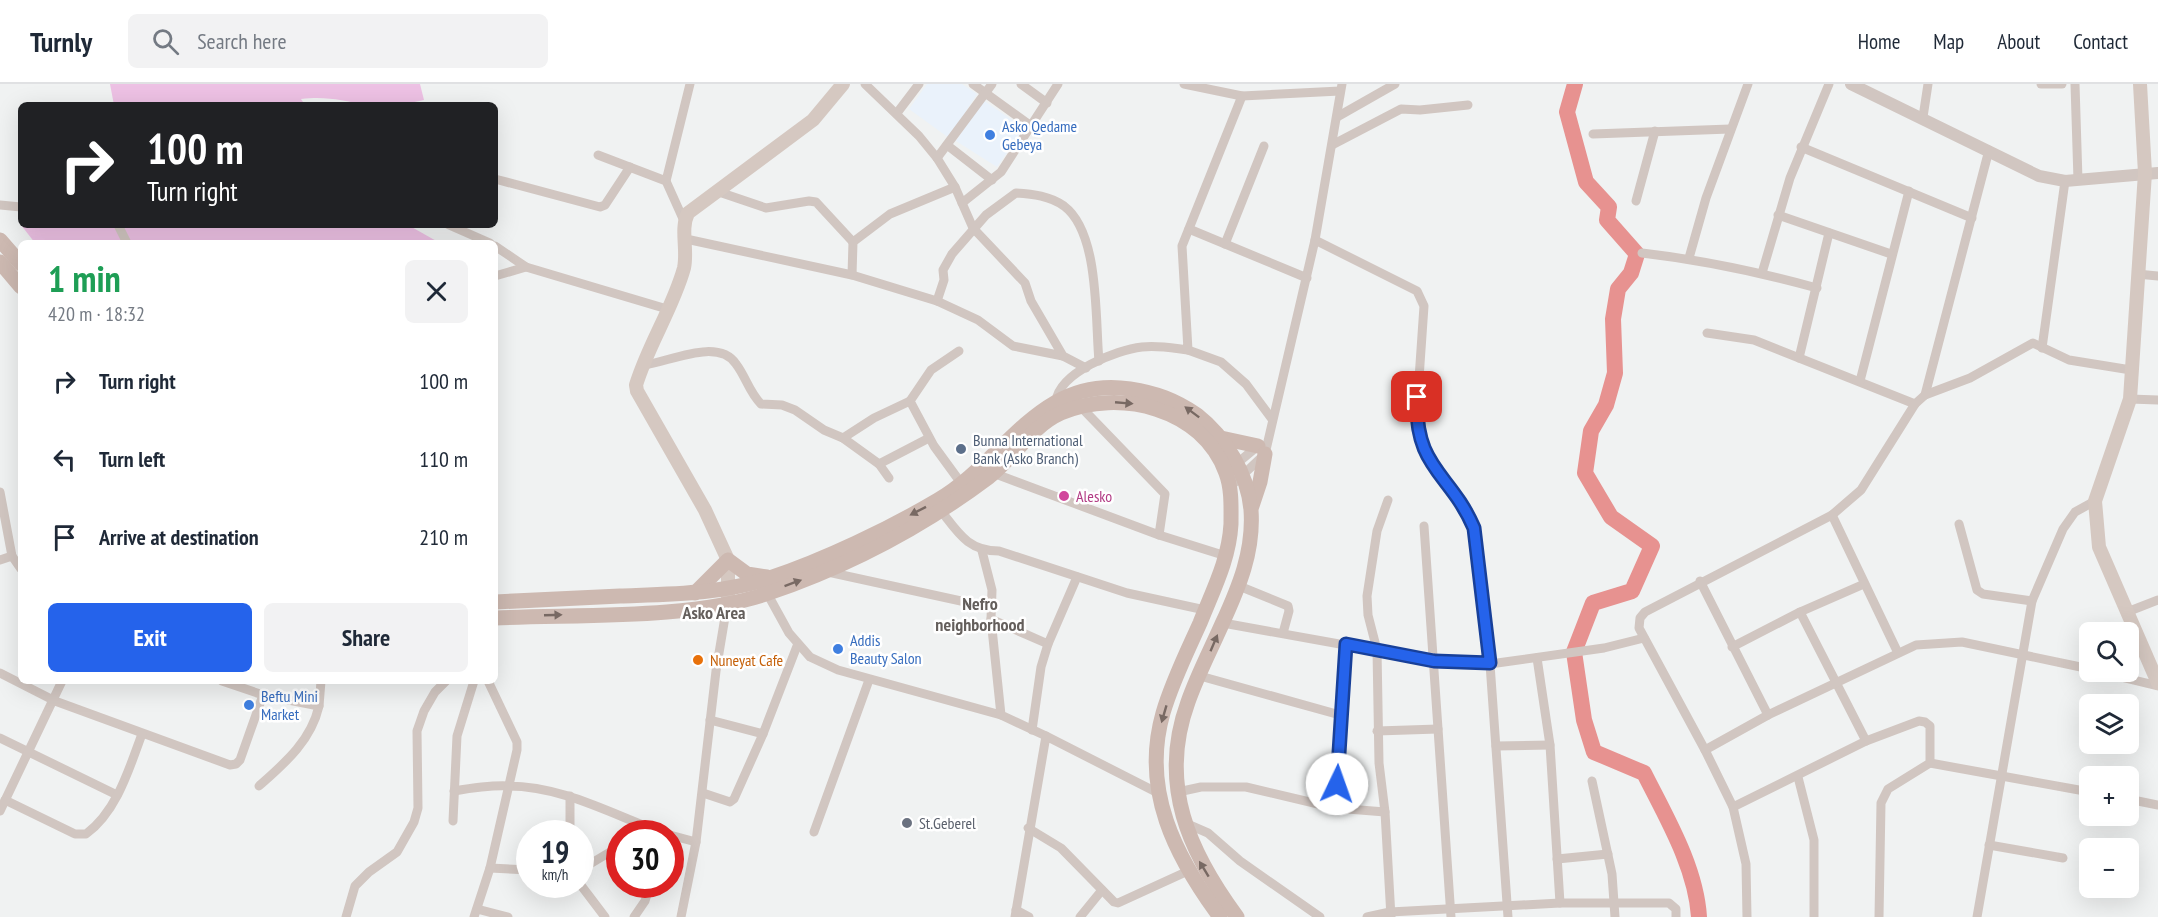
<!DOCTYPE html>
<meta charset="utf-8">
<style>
:root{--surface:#fff;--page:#f2f2f3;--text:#1f2937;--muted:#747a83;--line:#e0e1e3;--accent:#2563eb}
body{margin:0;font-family:"PT Sans Narrow",sans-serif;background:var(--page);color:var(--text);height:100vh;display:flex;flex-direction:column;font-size:22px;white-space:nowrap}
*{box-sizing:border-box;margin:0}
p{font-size:20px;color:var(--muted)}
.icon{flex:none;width:33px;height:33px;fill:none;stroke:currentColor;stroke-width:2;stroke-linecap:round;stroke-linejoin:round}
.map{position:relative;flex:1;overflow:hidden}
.details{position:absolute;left:18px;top:156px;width:480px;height:444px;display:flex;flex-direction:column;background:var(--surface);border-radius:9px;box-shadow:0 6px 24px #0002}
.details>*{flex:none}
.top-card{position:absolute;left:18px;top:18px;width:480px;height:126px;border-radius:9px;box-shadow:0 6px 24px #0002;background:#202124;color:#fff;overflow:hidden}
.controls{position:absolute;left:2079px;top:538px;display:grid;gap:12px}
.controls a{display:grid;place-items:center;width:60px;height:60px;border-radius:9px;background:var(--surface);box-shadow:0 6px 24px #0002;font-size:30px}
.speed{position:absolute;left:516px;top:736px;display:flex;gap:12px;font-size:30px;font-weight:700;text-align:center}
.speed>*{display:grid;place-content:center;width:78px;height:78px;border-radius:50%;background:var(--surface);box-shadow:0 6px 24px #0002;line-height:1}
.speed small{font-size:15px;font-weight:400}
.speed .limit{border:9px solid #d22;background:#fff;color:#111}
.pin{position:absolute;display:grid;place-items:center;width:51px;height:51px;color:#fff;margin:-26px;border-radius:12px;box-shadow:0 3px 9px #0006}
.me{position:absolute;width:66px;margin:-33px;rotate:3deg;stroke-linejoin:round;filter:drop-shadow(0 0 4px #0008)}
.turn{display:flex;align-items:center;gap:21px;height:126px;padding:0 30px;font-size:27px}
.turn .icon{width:78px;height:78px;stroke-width:2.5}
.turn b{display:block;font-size:42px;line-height:51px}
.round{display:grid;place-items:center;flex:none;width:63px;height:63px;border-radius:9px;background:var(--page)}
.headline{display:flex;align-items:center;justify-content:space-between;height:102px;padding:0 30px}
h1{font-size:36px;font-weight:800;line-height:45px;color:#1e9e55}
.action{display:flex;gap:12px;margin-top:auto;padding:12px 30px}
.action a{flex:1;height:69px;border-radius:9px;background:var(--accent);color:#fff;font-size:24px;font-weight:800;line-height:69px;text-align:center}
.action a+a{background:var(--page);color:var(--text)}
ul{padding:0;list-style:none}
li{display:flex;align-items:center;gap:18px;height:78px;padding:0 30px}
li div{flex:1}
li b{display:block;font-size:22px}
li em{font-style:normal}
header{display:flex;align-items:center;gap:36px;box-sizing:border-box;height:84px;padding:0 30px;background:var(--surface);border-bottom:2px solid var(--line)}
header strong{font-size:28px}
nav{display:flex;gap:33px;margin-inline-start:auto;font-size:21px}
.search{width:420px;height:54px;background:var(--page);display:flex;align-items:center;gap:15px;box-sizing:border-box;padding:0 21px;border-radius:9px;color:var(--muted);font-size:22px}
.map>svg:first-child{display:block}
.commercial{fill:#eaf2fb}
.green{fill:#edc1e4}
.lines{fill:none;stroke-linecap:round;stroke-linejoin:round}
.river{stroke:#e79290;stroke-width:16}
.minor{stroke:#d1c6c1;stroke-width:9}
.tertiary{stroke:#d1c6c1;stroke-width:12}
.secondary{stroke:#d5c8c1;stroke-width:14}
.primary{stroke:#cdb9b1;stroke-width:15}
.oneway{fill:#786963}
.route-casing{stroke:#184099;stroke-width:15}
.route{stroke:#2563eb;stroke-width:10}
.shop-dot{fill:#3f7fe0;stroke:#fff;stroke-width:2}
.service-dot{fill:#5c6f8a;stroke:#fff;stroke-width:2}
.hotel-dot{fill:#d1479c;stroke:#fff;stroke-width:2}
.food-dot{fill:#e8710a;stroke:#fff;stroke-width:2}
.worship-dot{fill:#6b7280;stroke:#fff;stroke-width:2}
.labels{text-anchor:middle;stroke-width:5;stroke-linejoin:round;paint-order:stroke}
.shop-label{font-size:16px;fill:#366cbe;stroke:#fff;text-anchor:start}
.service-label{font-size:16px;fill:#4e5e75;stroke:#fff;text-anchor:start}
.hotel-label{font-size:16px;fill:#b23c85;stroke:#fff;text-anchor:start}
.food-label{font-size:16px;fill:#c56008;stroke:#fff;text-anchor:start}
.worship-label{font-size:16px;fill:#5b616d;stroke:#fff;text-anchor:start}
.neighbourhood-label{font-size:18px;font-weight:bold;fill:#645f5c;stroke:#fff}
</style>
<header>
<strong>Turnly</strong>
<div class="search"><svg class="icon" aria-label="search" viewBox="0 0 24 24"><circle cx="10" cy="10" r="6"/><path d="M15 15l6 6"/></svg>Search here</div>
<nav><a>Home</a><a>Map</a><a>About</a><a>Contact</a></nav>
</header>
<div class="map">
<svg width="2158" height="833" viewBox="0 0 2158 833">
<rect width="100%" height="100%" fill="#f0f2f2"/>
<!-- commercial -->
<g class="commercial">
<polygon points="927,0 962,0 977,10 949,54 909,25"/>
<polygon points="983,16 1024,44 997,83 956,57"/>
</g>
<!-- green -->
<g class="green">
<path d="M 110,0 L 420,0 L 424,16 C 406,20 387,23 367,21 C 342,17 329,12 301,15 L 305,21 L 114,21 Z"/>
<polygon points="21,141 408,141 440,159 35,159"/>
</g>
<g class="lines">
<!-- river -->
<path class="river" d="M 1575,0 L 1567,28 L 1586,98 L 1609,123 L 1607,136 L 1637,170 L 1631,189 L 1618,205 L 1613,235 L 1615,289 L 1606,321 L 1591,347 L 1585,389 L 1611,433 L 1652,462 L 1632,507 L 1593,519 L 1574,568 L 1584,636 L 1594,668 L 1644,689 C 1666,733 1696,783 1699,833"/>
<!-- minor -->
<g class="minor">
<polyline points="865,0 919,52 937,74 955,103 973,144 1025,199 1031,217 1063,272 1086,284"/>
<polyline points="973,0 1031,42"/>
<polyline points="1021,0 1047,19"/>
<polyline points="1184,0 1242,12 1340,7"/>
<polyline points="2041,0 2062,0"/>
<polyline points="2075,0 2078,96"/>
<polyline points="897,29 919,0"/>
<polyline points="1337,33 1395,0"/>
<polyline points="1923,33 1928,0"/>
<polyline points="1593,50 1730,45"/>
<polyline points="947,61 992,96"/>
<polyline points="1332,61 1401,25 1420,26 1468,21"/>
<polyline points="1801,63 1972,134"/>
<polyline points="598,71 666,97 684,137"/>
<polyline points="937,74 992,0"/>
<polyline points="495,95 600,123 605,121 630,83"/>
<polyline points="666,97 690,0"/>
<polyline points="716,107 766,124 809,117 816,118 853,158"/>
<polyline points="1636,117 1655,47"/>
<polyline points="962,119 1001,88 1058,0"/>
<polyline points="0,121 21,123"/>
<polyline points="1778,131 1891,170"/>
<polyline points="118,141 127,159"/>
<polyline points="449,141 490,159"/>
<polyline points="1189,145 1307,194"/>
<polyline points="686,155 852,191 937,217 978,236 1013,262 1063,272"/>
<polyline points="1315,156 1417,207 1424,222 1416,338 1428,375 1468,430 1477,456 1490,580 1508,833"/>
<polyline points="1225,160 1264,62"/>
<polyline points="495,162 526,183 667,225"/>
<path d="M 1642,169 C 1702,176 1759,188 1817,204"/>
<polyline points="1689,174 1706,114 1748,0"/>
<polyline points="1762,189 1790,94 1829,0"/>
<polyline points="2137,190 2158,192"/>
<polyline points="852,191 853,158 890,130 955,103"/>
<polyline points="495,192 526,183"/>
<path d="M 937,217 L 944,196 L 943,186 L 952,170 L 986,131 L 1016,109 C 1033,110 1050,112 1064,122 C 1100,149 1095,236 1099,277"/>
<polyline points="1707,249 1754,256 1915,320"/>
<polyline points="2042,264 2065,97"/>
<polyline points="1188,266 1221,278 1246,300 1272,335"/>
<polyline points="959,267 931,286 910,317 934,362 961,399"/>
<polyline points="1799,274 1829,149"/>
<path d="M 644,281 C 669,278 718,253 736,280 C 746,293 749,308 761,320 L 782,321 L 795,326 L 824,346 L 843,354 L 879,380 L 889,394"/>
<polyline points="1860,297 1909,107"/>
<polyline points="1925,311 1989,66"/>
<polyline points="2130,315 2158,316"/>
<path d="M 1056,317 C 1060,288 1116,266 1142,263 C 1158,261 1172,264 1188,266 L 1182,162 L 1242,12"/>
<polyline points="843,354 874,334 910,317"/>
<polyline points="879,380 929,354"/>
<polyline points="1235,381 1259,361"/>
<polyline points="993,389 1159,451 1165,410 1080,322"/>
<polyline points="1230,403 1265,370 1315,156 1342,0"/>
<polyline points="0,408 12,472 21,485"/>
<polyline points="1388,416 1377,447 1367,512 1368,531 1377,566 1379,679 1385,728 1391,833"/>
<path d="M 942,428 C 959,450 969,467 999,467 L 1127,509 L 1205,526"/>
<polyline points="1832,431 1898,569"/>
<polyline points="1959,440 1977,506 1983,510 2032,517"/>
<polyline points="1424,442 1451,833"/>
<polyline points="1159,451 1226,472"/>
<polyline points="982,467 992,506 991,535 1048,560 1077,493"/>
<polyline points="0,476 12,472"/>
<polyline points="828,488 993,524"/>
<polyline points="1700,497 1768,631"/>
<polyline points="1239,502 1288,522 1289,527 1283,549"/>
<polyline points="767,509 789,549 810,573 838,586 1001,631"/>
<polyline points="1800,528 1866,657"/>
<polyline points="2127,528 2158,516"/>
<polyline points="991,535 1001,631 1046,652"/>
<polyline points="1223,539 1434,577 1490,580 1604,564 1644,554"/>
<polyline points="1732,563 1800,528 1864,500"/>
<polyline points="1537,574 1550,661 1560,819"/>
<polyline points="2100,588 2158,602"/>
<polyline points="0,589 55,617 230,681 236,680 240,676 263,611"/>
<polyline points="1200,592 1340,631"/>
<polyline points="222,597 263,611 319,622 321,597"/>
<polyline points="710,636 763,650 797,562"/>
<polyline points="1032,646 1041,583 1048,560"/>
<polyline points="1377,647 1438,645"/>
<polyline points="0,654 117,711"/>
<polyline points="1496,662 1550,661"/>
<polyline points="1705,666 1768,631 1916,561 1962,558 2090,585"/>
<polyline points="1930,679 2090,708"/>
<polyline points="1798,693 1814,756 1814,833"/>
<polyline points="1592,697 1612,790 1615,833"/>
<path d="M 259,702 C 285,679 311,657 319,622"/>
<path d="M 454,707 C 472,704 490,701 508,702 C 564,702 615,732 666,750"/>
<polyline points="1178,708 1201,703 1246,703 1335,724 1385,728"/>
<polyline points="703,709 730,718 734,715 763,650"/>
<polyline points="570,712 570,750"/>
<polyline points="2128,715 2158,721"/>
<path d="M 5,716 L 75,750 L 86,750 C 117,727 129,685 142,650"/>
<polyline points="1733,723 1866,657 1919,637 1925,638 1930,642 1930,679 1888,705 1881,719 1879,833"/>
<polyline points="1335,724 1346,560"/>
<polyline points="0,727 62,597"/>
<polyline points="453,737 457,652 474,597"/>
<polyline points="1185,739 1208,749 1240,777 1320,833"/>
<polyline points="1028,744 1061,764 1114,818 1118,819 1188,787"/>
<polyline points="814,748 869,596"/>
<polyline points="670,751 696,758"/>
<polyline points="1989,761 2063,774"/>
<polyline points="1557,775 1608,770"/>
<polyline points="490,784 530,786"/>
<polyline points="580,786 620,762"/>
<polyline points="580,800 605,833"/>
<polyline points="477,825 508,833"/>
<polyline points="1016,826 1029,833"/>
<polyline points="346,833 355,802 369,788 397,768 414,738 418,724 417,647 424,627 435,608 446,597"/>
<polyline points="474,833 490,784 517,666 517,658 488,597"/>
<polyline points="634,833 645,817 650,801"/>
<polyline points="681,833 696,758 716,587 727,521"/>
<polyline points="1015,833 1046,652 1158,709"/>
<polyline points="1080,833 1102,806"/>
<polyline points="1367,833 1390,828 1560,819 1669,819 1676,825 1676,833"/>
<polyline points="1747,833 1746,780 1733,723 1705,666 1639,544 1640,534 1645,528 1832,431 1861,406 1915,320 1925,311 1970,294 2033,259 2069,276 2131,286"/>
<polyline points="1977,833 2032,517 2063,445 2075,428 2095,417"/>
</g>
<!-- tertiary -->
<polyline class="tertiary" points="1851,0 2039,92 2065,97 2158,89"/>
<!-- secondary -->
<g class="secondary">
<polyline points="2140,0 2145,89 2130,315 2095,417 2099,463 2158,599"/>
<path d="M 728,514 L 728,476 L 705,426 L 637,307 L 636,301 C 648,261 673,224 684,184 C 688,166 680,145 688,129 L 813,36 L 843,0"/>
</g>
<!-- primary -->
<g class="primary">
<polyline points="0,156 21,180"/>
<polyline points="0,178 21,203"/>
<polyline points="1221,354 1258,362"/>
<polyline points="1252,422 1260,398 1265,370"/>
<polyline points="695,509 728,476 747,490 767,493"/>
<path d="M 495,518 C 537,516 579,514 620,512 C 672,510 721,510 770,494 C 824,476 889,445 938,416 C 1005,377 1039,291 1130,305 C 1156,309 1175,316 1197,331 C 1225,353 1248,390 1251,426 C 1254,467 1239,503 1222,540 C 1211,565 1197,592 1188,618 C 1158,700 1189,768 1237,833"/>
<path d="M 495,534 C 579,530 687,536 766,510 C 846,483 921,444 989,393 C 1014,373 1032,342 1061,329 C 1119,304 1203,324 1226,389 C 1232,405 1231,423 1231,440 C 1229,476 1213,506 1200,539 C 1187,568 1172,598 1163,629 C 1141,706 1175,772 1220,833"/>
</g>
</g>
<!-- one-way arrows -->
<defs><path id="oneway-solid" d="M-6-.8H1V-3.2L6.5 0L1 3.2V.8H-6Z" transform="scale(1.5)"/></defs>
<g class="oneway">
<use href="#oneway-solid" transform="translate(1124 319) rotate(5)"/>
<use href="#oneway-solid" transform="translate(1192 328) rotate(-143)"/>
<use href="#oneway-solid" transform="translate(918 427) rotate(153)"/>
<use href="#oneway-solid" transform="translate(793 499) rotate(-20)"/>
<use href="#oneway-solid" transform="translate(553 531) rotate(-2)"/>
<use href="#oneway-solid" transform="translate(1214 559) rotate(-67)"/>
<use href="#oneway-solid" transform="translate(1164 630) rotate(106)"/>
<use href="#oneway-solid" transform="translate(1204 785) rotate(-121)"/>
</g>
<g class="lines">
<!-- route casing -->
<g class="route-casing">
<path id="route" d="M 1337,700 L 1346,560 L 1434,577 L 1490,579 L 1474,444 C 1450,388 1414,385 1417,313"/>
</g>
<!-- route -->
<use href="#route" class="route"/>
</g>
<!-- markers -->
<g class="shop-dot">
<circle cx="990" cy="51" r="6"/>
<circle cx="838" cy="565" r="6"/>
<circle cx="249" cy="621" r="6"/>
</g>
<circle class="service-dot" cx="961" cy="365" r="6"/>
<circle class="hotel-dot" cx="1064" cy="412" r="6"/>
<circle class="food-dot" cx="698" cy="576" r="6"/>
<circle class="worship-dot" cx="907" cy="739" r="6"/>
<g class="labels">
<!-- shop labels -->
<g class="shop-label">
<text x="1002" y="48">Asko Qedame<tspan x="1002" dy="18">Gebeya</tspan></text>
<text x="850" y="562">Addis<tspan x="850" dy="18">Beauty Salon</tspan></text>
<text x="261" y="618">Beftu Mini<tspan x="261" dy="18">Market</tspan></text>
</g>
<!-- service labels -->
<g class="service-label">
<text x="973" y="362">Bunna International<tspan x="973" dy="18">Bank (Asko Branch)</tspan></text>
</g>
<!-- hotel labels -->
<g class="hotel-label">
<text x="1076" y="418">Alesko</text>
</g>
<!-- food labels -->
<g class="food-label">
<text x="710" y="582">Nuneyat Cafe</text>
</g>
<!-- worship labels -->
<g class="worship-label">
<text x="919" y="745">St.Geberel</text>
</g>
<!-- neighbourhood labels -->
<g class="neighbourhood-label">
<text x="980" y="526">Nefro<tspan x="980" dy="21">neighborhood</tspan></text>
<text x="714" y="535">Asko Area</text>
</g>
</g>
</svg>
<div class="controls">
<a><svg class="icon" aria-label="search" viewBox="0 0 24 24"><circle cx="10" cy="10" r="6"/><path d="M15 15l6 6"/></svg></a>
<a><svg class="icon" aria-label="layers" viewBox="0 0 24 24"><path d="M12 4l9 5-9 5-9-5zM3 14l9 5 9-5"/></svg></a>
<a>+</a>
<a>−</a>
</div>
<div class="speed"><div>19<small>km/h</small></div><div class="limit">30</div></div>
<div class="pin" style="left:1417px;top:313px;background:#d93025"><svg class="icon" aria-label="arrive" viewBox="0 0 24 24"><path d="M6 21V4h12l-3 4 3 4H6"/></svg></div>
<svg class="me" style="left:1337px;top:700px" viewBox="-20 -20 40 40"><circle r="19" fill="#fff"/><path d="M0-13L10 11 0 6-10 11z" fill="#2563eb"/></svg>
<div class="top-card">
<div class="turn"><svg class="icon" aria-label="right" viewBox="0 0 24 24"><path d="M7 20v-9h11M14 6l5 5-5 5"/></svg><div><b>100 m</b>Turn right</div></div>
</div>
<section class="details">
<div class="headline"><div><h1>1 min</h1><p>420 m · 18:32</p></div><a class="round"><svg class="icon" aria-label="close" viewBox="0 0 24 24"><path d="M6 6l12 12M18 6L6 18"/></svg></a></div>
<ul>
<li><svg class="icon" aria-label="right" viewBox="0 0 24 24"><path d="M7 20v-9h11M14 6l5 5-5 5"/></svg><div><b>Turn right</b></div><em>100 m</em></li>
<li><svg class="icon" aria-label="left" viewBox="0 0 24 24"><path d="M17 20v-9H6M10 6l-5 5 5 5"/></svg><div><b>Turn left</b></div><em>110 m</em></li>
<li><svg class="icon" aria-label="arrive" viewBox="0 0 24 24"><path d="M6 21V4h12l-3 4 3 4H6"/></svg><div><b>Arrive at destination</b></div><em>210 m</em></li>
</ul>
<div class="action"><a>Exit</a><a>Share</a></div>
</section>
</div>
